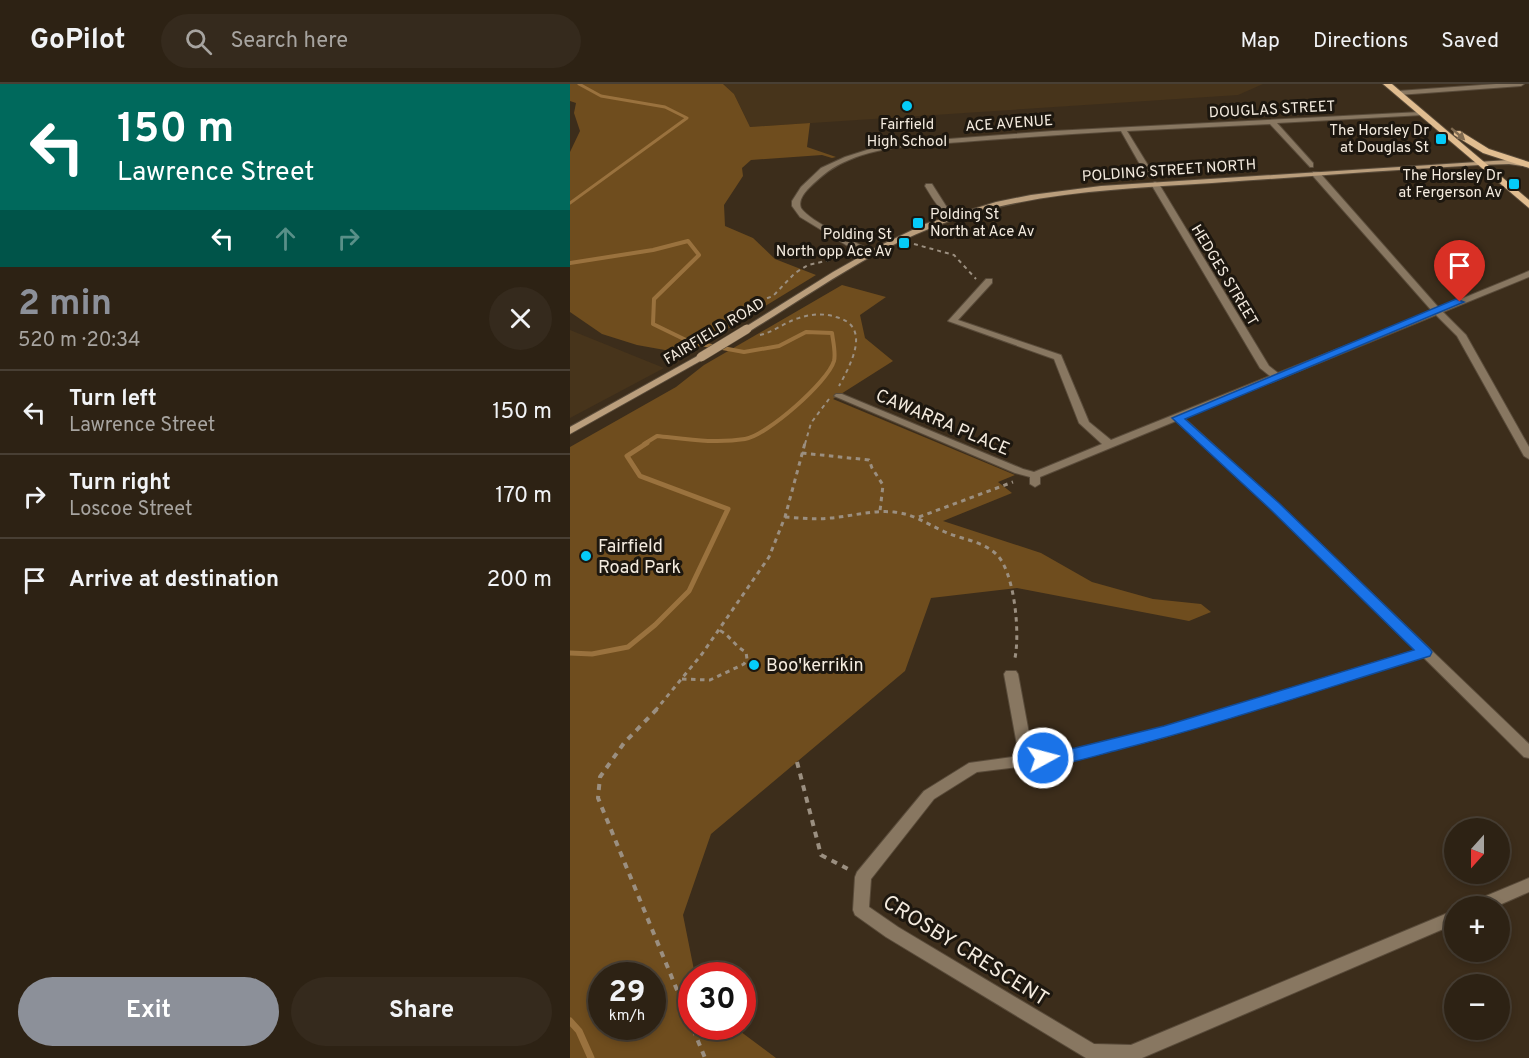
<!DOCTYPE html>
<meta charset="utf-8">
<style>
:root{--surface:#2d2214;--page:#352a1d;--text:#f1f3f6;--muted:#a7a4a0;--line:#483f34;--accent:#8c9099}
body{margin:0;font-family:Overpass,sans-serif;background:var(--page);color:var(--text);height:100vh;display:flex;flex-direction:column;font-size:22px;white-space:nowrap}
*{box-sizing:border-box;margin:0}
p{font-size:20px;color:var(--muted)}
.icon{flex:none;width:33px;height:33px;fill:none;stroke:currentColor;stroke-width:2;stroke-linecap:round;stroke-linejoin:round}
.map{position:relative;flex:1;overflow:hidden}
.side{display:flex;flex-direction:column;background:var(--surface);width:570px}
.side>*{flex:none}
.guide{background:#00695c;color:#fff;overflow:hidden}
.needle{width:39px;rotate:201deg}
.fabs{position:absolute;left:874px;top:734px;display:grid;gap:12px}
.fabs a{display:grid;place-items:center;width:66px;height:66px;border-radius:50%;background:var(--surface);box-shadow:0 3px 9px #0003,0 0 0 2px var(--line);font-size:30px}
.speed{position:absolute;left:18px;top:878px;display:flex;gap:12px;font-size:30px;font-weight:700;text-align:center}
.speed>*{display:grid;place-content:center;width:78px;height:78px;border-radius:50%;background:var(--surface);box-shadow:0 3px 9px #0003,0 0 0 2px var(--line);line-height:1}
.speed small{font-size:15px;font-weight:400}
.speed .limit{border:9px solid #d22;background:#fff;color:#111}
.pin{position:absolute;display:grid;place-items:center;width:51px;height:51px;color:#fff;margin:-62px -26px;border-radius:50% 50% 50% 0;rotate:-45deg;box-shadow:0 0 6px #0007}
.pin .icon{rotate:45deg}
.me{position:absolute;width:66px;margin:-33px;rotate:83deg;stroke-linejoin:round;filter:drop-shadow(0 0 4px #0008)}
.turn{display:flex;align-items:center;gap:21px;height:126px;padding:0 18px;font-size:27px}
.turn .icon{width:78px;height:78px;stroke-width:2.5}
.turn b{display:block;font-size:42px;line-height:51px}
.lanes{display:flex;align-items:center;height:57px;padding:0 18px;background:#0003;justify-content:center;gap:30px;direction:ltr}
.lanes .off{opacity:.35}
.round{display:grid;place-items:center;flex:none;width:63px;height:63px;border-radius:32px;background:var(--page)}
.summary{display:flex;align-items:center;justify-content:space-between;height:102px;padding:0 18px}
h1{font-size:36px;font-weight:700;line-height:45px;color:var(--accent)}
.action{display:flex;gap:12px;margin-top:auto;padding:12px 18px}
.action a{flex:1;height:69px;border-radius:36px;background:var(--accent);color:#fff;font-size:24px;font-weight:700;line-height:69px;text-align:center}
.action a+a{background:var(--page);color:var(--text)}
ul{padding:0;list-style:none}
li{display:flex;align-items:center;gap:18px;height:84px;padding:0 18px;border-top:2px solid var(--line)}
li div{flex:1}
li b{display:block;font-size:22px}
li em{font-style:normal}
header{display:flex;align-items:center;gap:36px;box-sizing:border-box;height:84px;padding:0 30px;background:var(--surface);border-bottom:2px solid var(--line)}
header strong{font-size:28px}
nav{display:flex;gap:33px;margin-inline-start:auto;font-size:21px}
.search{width:420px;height:54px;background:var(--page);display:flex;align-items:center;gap:15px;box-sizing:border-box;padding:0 21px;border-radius:33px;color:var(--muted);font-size:22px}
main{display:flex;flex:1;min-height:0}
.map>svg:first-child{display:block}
.built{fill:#47341b}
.green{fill:#6f4d1e;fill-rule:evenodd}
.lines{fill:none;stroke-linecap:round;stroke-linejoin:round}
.stream-far3{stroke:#9a723e;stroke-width:3}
.stream-far2{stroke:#9a723e;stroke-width:4}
.stream-far1{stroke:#9a723e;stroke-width:5}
.stream{stroke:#9a723e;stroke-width:7}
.street-casing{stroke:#594b3a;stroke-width:2}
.secondary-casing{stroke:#594b3a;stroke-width:2}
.primary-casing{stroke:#594b3a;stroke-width:2}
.path-far2{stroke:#9b8f80;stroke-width:2;stroke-dasharray:4 4;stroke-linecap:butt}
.path-far1{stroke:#9b8f80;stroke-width:3;stroke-dasharray:4.5 4.5;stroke-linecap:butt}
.path{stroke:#9b8f80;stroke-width:4;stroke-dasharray:6 6;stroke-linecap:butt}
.street{fill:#887761;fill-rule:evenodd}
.secondary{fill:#ba9e7c;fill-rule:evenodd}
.primary{fill:#e1bd90;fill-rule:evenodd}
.secondary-bridge-casing{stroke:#594b3a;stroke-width:10;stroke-linecap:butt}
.secondary-bridge{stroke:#ba9e7c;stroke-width:9}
.oneway{fill:#7f6a50}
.route{fill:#1a73e8;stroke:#114b97;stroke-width:1.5}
.poi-dot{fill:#05cbf9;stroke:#1d170f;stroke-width:2}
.labels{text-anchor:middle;stroke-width:6;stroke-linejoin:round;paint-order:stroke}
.far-street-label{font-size:15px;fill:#f4ebdf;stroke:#1d170f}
.far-poi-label{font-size:15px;fill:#f4ebdf;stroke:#1d170f;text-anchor:end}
.street-label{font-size:18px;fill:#f4ebdf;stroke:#1d170f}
.poi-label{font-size:18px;fill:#f4ebdf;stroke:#1d170f;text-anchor:start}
.near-street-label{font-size:21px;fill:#f4ebdf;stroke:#1d170f}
</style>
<header>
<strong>GoPilot</strong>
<div class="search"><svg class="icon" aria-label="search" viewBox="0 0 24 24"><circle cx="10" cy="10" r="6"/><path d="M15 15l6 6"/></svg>Search here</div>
<nav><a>Map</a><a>Directions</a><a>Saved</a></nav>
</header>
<main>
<section class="side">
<div class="guide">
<div class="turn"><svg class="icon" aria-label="left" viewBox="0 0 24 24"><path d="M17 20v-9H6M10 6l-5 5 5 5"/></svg><div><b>150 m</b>Lawrence Street</div></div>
<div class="lanes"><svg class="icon" aria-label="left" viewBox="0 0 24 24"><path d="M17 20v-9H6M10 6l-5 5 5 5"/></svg><svg class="icon off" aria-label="ahead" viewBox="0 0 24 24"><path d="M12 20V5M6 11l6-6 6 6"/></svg><svg class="icon off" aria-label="right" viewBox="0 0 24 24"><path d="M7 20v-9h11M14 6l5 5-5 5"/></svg></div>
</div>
<div class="summary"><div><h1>2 min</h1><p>520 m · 20:34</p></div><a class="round"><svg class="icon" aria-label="close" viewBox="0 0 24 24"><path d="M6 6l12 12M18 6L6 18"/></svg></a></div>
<ul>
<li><svg class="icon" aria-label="left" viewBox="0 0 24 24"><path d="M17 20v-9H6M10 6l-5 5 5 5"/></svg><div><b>Turn left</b><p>Lawrence Street</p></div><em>150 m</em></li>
<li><svg class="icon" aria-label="right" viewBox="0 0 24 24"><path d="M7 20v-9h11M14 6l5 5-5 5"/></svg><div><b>Turn right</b><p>Loscoe Street</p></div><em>170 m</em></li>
<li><svg class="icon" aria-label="arrive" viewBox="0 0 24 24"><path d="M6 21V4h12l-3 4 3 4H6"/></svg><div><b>Arrive at destination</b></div><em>200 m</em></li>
</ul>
<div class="action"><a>Exit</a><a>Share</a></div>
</section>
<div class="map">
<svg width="959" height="974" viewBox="0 0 959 974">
<rect width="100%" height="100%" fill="#3c2d1b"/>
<!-- built -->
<g class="built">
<polygon points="153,0 693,0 668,11 180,43 164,10"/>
<polygon points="0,246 94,284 0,334"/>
</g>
<!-- green -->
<g class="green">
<polygon points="0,0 153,0 164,10 180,43 240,39 237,63 266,73 262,74 252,71 181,76 172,84 173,92 154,121 155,142 183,154 205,175 246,191 117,270 67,261 32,250 0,228 0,68 10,47 4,29 6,19 0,17"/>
<path d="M 272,201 L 316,213 L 290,231 L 295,254 L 323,277 L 263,315 L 445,391 L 428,398 L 442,409 L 373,437 L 471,469 L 522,498 L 583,515 L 631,520 L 641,528 L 619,537 L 447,504 L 361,514 L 335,587 L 141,750 L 113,831 L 125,891 L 122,891 L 122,942 L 163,942 L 206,974 L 0,974 L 0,363 L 106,303 L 134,281 ZM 32,891 L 82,891 L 82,942 L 32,942 Z"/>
</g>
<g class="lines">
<!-- stream-far3 -->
<polyline class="stream-far3" points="0,119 117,34 95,23 31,12 9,0"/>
<!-- stream-far2 -->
<path class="stream-far2" d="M 0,179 L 83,166 L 118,157 L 129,171 L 84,215 L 83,240 L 120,258 L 174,268 L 209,262 L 236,248 L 262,249 C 263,257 266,269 264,277 C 258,298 196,352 175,355 C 145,360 116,355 87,352 L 74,360"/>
<!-- stream-far1 -->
<polyline class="stream-far1" points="0,569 22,570 58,563 85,541 119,507 158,425 70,392 57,372 77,359"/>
<!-- stream -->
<polyline class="stream" points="0,937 9,947 21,974"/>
<!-- street casing -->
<g class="street-casing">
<g id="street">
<polygon points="926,0 954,0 951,2 828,11 825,9 828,7"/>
<path d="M 851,28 L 853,29 L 853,31 L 707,39 L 743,79 L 743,83 L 740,83 L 700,40 L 557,47 L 584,91 L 580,93 L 576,91 L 551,47 C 498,50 445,54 392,58 C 355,61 314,61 279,76 C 263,82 251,92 239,104 C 234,109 228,117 231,124 C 239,137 290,161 305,168 L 306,170 L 302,172 L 276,161 L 230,133 L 222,122 L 222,117 L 231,103 L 251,84 L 275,73 L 300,65 L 339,58 L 483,47 Z"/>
<polygon points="743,88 749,88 869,224 959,187 959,193 873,228 896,251 959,363 959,375 954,372 887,252 866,231 614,334 709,420 959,660 959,674 954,673 853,573 595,653 505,676 407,688 364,715 301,795 299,823 328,843 524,960 561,961 885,826 885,840 572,974 516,974 316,853 285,831 283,826 285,793 287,788 354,707 399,679 449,672 434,590 436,587 446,587 448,590 463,671 505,666 595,643 846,566 701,424 606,337 470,393 470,400 465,403 460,400 460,393 445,389 264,312 266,310 272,310 453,385 464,388 532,360 509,339 484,275 378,237 416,195 422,195 422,199 388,236 491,271 519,338 541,356 700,292 690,284 581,100 585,98 589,100 699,282 708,289 862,227 743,92"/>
<path d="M 356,100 L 362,100 L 376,122 L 391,130 L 391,134 C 372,134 364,116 355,102 Z"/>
<polygon points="959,794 959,808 927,822 902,822 904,817"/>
</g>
</g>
<!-- secondary casing -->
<g class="secondary-casing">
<g id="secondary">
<path d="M 939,76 L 959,79 L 959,83 L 939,80 L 909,81 C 820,86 731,93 642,99 C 547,105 451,108 361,144 C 297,169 239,211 180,247 L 174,247 L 172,245 L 263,188 L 309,162 L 355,140 L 426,118 L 461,111 L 531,102 Z"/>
<polygon points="131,270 134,271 134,275 0,350 0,343"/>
</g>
</g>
<!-- primary casing -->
<g class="primary-casing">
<g id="primary">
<polygon points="813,0 822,0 959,116 959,124"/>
<polygon points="884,47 890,47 919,65 959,78 959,84 913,69 884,51"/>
</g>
</g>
<!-- path-far2 -->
<g class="path-far2">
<polyline points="344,160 384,171 406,195"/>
<polyline points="155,243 156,232 161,228 203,212 225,189 238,181 269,174"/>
<path d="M 190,251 C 204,248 215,238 229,234 C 240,230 254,229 266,233 C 302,242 281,280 269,302"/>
<polyline points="235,360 241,339 259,315"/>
</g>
<!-- path-far1 -->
<g class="path-far1">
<polyline points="232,369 299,376 302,384 313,401 310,427"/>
<path d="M 215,433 C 230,434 245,436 261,434 C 282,432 303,426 324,428 C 344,430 357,440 375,448 C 391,455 411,457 425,469 C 445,485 451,554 444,578"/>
<polyline points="349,433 443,398"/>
<path d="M 112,595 L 140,596 L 174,580 L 177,575 L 176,568 C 164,562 161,552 149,546"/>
<polyline points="85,627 132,570 199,473 215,433 235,359"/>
</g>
<!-- path -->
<g class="path">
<polyline points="87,625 54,659 30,693 28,714 135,974"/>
<polyline points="227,678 251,771 278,785"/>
</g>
<!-- street -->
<use href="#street" class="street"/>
<!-- secondary -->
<use href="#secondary" class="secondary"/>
<!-- primary -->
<use href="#primary" class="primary"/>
<!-- secondary-bridge casing -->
<g class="secondary-bridge-casing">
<polyline id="secondary-bridge" points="131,273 177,245"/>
</g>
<!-- secondary-bridge -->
<use href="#secondary-bridge" class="secondary-bridge"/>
</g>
<!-- one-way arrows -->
<defs><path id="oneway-solid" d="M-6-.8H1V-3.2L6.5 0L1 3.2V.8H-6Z" transform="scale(1.5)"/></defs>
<use class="oneway" href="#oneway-solid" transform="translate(888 50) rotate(41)"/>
<!-- route -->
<path class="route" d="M 886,215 L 894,218 L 615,335 L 709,419 L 860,565 L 862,568 L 860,572 C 756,604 653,639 548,666 C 527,671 488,685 468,679 L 465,674 L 468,670 L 505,664 L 594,642 L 844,566 L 700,425 L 602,334 Z"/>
<!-- markers -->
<g class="poi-dot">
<circle cx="337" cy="22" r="6"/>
<rect x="865" y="49" width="12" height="12" rx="3"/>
<rect x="938" y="94" width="12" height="12" rx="3"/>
<rect x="342" y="133" width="12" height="12" rx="3"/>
<rect x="328" y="153" width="12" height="12" rx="3"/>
<circle cx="16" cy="472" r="6"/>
<circle cx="184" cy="581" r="6"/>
</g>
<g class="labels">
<!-- far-street labels -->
<g class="far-street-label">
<text transform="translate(702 25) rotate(-3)" y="5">DOUGLAS STREET</text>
<text transform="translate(439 39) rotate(-4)" y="5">ACE AVENUE</text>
<text transform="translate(599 86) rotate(-4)" y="5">POLDING STREET NORTH</text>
<text transform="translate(655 191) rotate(59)" y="5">HEDGES STREET</text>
<text transform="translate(144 247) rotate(-31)" y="5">FAIRFIELD ROAD</text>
</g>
<!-- far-poi labels -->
<g class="far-poi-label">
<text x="337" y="45" text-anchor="middle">Fairfield<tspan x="337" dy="17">High School</tspan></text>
<text x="859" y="51">The Horsley Dr<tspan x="859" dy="17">at Douglas St</tspan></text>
<text x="932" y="96">The Horsley Dr<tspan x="932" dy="17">at Fergerson Av</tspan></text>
<text x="360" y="135" text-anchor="start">Polding St<tspan x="360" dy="17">North at Ace Av</tspan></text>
<text x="322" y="155">Polding St<tspan x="322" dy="17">North opp Ace Av</tspan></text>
</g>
<!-- street labels -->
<g class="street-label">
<text transform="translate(373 338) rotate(23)" y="6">CAWARRA PLACE</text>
</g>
<!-- poi labels -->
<g class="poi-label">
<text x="28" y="468">Fairfield<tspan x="28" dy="21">Road Park</tspan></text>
<text x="196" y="587">Boo'kerrikin</text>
</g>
<!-- near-street labels -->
<g class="near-street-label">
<text transform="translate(396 866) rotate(32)" y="7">CROSBY CRESCENT</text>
</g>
</g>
</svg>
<div class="fabs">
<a><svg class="needle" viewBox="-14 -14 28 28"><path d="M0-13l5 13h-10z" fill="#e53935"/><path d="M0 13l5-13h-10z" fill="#a7a4a0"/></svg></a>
<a>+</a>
<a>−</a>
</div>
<div class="speed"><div>29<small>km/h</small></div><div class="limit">30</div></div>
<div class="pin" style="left:890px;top:218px;background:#d93025"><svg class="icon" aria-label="arrive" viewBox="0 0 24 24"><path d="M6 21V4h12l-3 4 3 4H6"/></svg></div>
<svg class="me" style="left:473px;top:674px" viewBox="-20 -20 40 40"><circle r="17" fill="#1a73e8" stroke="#fff" stroke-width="3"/><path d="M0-11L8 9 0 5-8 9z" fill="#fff"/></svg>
</div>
</main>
